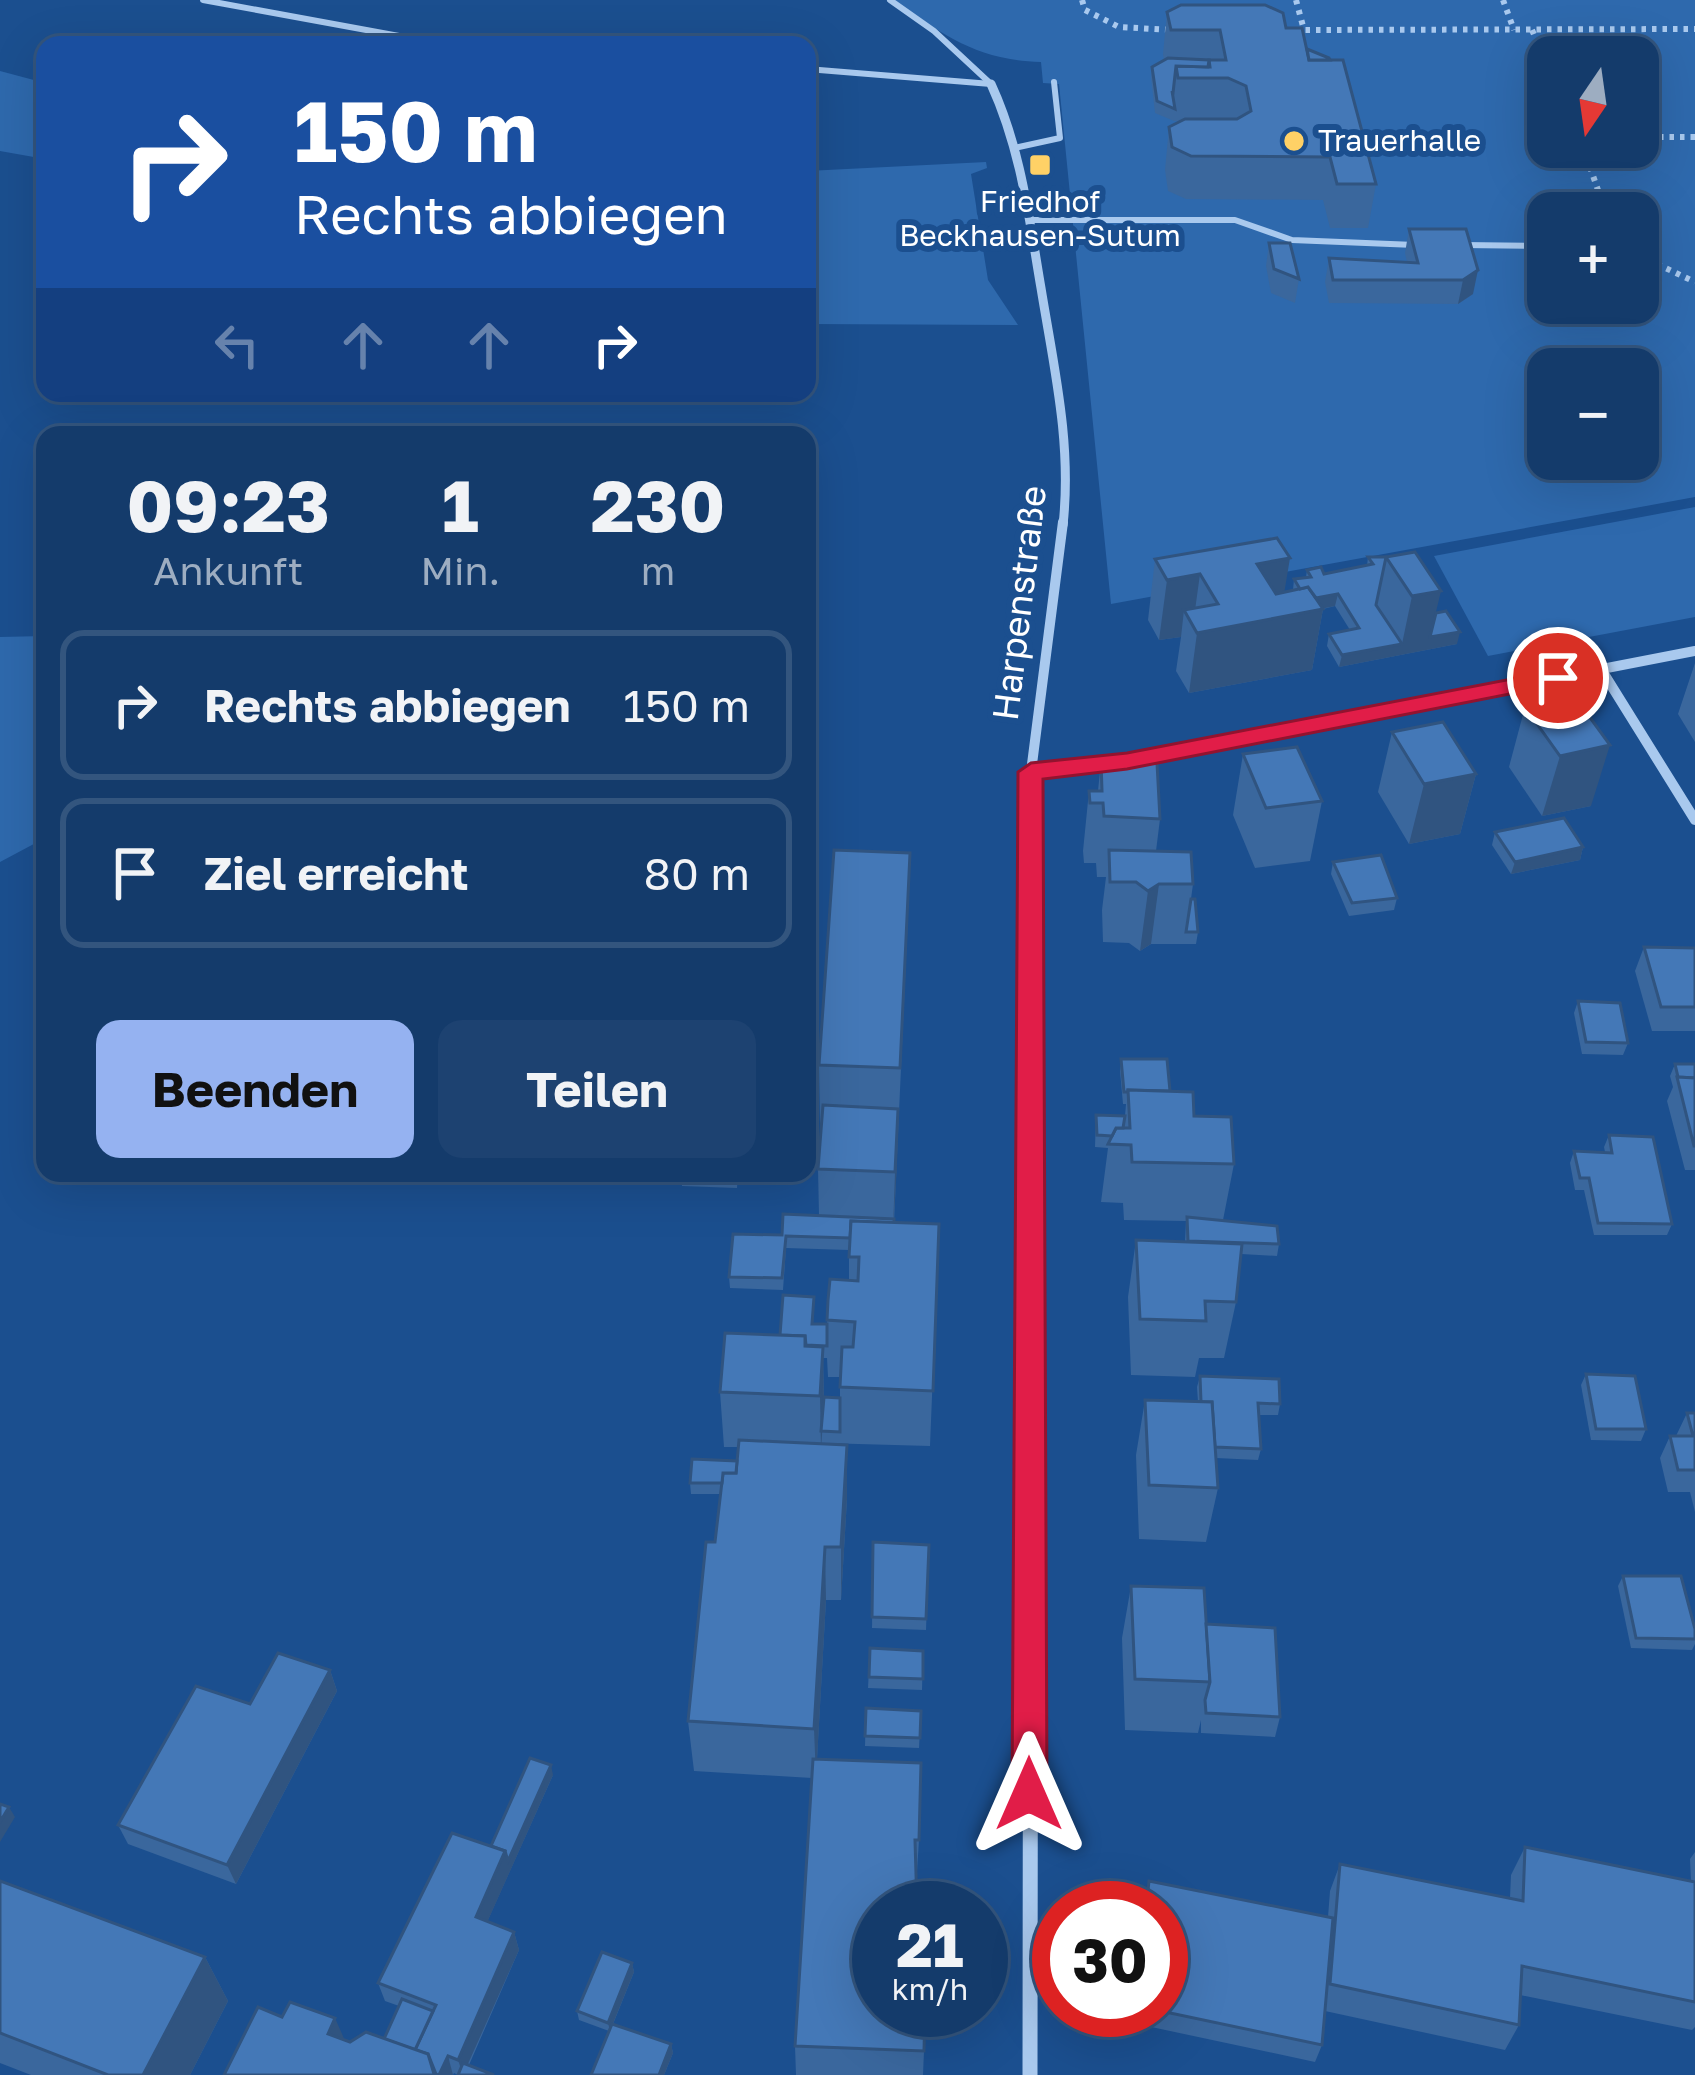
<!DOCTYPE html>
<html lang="de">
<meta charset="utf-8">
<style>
:root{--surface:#143b6b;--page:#1d4271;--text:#f1f3f6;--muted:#9dadc1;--line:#33557e;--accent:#95b2f1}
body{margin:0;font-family:"Golos Text",sans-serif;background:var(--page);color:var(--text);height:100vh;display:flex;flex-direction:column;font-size:45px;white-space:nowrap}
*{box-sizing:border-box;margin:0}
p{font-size:39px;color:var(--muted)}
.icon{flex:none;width:66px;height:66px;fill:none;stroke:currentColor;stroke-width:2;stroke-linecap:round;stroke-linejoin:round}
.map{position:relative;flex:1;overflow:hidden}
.drawer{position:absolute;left:36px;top:426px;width:780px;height:756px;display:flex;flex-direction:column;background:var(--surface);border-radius:24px;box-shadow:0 12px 48px #0002,0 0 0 3px var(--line)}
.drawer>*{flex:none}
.banner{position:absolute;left:36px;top:36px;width:780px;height:366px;border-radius:24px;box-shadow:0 12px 48px #0002,0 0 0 3px var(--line);background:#1a4fa0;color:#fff;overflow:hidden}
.needle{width:78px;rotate:193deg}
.buttons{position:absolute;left:1527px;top:36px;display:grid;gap:24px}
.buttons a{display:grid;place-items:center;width:132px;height:132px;border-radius:24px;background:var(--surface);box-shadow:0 12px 48px #0002,0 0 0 3px var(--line);font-size:60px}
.speed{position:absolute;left:852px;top:1881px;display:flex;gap:24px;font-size:60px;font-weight:700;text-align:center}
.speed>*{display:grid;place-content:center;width:156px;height:156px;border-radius:50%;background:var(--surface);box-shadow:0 12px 48px #0002,0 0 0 3px var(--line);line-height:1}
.speed small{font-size:30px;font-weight:400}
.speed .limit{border:18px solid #d22;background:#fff;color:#111}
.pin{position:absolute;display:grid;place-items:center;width:102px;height:102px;color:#fff;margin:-51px;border:6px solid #fff;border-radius:50%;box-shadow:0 3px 12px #0007}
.me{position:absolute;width:132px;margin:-66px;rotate:0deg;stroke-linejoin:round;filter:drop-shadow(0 0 9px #0008)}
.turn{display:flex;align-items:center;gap:42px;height:252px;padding:0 60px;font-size:54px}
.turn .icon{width:156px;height:156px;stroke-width:2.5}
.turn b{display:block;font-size:84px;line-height:102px}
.lanes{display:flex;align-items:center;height:114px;padding:0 60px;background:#0003;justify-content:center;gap:60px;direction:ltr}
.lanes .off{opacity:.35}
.eta{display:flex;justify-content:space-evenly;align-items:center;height:204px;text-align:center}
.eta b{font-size:72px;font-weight:700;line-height:84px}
.action{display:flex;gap:24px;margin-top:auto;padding:24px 60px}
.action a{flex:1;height:138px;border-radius:24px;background:var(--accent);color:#111;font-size:48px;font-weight:700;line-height:138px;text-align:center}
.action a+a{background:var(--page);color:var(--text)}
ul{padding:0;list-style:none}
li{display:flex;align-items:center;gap:36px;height:150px;margin:0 24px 18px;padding:0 36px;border:6px solid var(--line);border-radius:24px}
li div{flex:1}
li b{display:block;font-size:45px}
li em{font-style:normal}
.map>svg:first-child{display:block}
.green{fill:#2e69ad;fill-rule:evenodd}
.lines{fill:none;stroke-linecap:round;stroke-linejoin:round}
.path{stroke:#a9c9ee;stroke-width:6;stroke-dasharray:4.5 6;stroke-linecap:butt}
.lane{stroke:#a9c9ee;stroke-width:6}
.street-far2{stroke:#a9c9ee;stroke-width:9}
.street-far1{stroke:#a9c9ee;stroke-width:10}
.street{stroke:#a9c9ee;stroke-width:15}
.wall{fill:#3a679d;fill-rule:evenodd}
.shaded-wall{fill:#305480}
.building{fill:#4478b7;stroke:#305480;stroke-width:3}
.route{fill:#e11d48;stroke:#92132f;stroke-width:3}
.poi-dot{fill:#ffd166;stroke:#1b4f8f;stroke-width:4.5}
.labels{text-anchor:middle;stroke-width:12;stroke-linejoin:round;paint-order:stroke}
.far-poi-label{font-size:30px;fill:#fff;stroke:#1b4f8f;text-anchor:start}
.street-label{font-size:36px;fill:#fff;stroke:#1b4f8f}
</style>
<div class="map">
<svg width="1695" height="2075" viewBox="0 0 1695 2075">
<rect width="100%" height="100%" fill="#1b4f8f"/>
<!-- green -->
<g class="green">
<path d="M 894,0 L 1695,0 L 1695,497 L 1111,604 L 1059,84 L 1043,83 L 1041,62 C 977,60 945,36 894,0 ZM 1548,57 L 1638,57 L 1638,147 L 1548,147 ZM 1548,213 L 1638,213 L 1638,303 L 1548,303 ZM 1548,369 L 1638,369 L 1638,459 L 1548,459 Z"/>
<polygon points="0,71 45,83 45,159 0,151"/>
<polygon points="986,162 987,168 971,174 988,280 1018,325 807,324 807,171"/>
<polygon points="1695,507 1695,617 1488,656 1434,556"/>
<polygon points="45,636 45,838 0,862 0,637"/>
</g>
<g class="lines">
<!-- path -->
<g class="path">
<polyline points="1082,0 1085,10 1119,27 1172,30"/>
<polyline points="1296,0 1304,30"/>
<polyline points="1503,0 1514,30"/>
<polyline points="1295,30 1695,29"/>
<polyline points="1532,30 1548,66"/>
<polyline points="1638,137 1695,137"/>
<polyline points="1583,147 1606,213"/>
<polyline points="1638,255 1695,282"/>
</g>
<!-- lane -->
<g class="lane">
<polyline points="203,0 399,36 511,45"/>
<polyline points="890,0 934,31 991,84"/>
<polyline points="807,69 991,84"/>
<polyline points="1014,148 1060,138 1054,82"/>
<polyline points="1029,220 1235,220 1292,240 1415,245"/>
<polyline points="1462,245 1548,246"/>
</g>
<!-- street-far2 -->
<path class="street-far2" d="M 991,84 C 1021,149 1029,218 1041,288 C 1054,368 1072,444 1063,525"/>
<!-- street-far1 -->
<g class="street-far1">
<polyline points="1601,669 1695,820"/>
<polyline points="1031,772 1127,761 1695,651"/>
<polyline points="1031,1202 1031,772 1063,522"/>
</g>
<!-- street -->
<polyline class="street" points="1030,2075 1031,1199"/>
</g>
<!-- wall -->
<g class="wall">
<polygon points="1167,12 1286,28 1307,49 1376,184 1368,228 1330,228 1323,200 1186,199 1168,191 1165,170 1169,127 1181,121 1174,121 1155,113 1151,78 1152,67 1164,61 1163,54"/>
<polygon points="1409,229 1466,229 1473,294 1458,304 1329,303 1325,282 1329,258 1407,262 1405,253"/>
<polygon points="1269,243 1299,279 1295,303 1271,293 1266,266"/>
<polygon points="1368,557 1386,557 1436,613 1457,644 1339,667 1327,646 1329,634 1350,630 1335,606 1323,609 1312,670 1189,693 1176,671 1181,637 1159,640 1148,620 1155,559 1284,592 1293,590 1294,579 1306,577 1307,570 1324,574 1367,566"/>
<polygon points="1695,663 1695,742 1678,714"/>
<polygon points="1575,697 1591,806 1542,816 1509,767 1525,707"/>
<polygon points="1392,732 1476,774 1460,834 1409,844 1378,792"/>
<polygon points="1243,754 1322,801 1310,861 1255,868 1233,815"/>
<polygon points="1101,761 1160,819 1156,851 1193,884 1191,899 1198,932 1196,944 1151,944 1140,951 1129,943 1103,942 1102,910 1106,877 1097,877 1096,863 1084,863 1083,851 1089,791 1098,791"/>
<polygon points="1495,832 1583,847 1580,860 1511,874 1492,845"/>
<polygon points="1333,862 1397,898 1394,910 1349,916 1331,874"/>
<path d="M 908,913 L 894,1223 L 939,1224 L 930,1446 L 822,1443 L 847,1499 L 841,1600 L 826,1600 L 817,1759 L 919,1840 L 916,1887 L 879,1908 L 924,2051 L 923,2075 L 796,2075 L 795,2046 L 812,1778 L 694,1771 L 688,1721 L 715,1542 L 720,1494 L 691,1494 L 690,1483 L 737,1461 L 739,1447 L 724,1447 L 720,1392 L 780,1335 L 814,1297 L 813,1324 L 827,1324 L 830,1279 L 849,1280 L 849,1250 L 786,1248 L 783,1290 L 730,1288 L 729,1277 L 782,1235 L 819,1215 L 818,1169 L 822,1124 L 820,1124 L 819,1065 ZM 823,1358 L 827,1358 L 828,1377 L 840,1377 L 840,1398 L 824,1397 Z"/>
<polygon points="1644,947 1695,948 1695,1031 1652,1031 1635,971"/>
<polygon points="1578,1001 1628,1043 1623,1055 1582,1054 1574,1013"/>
<polygon points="1121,1059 1170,1091 1194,1116 1234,1164 1223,1220 1279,1244 1277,1256 1241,1254 1236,1302 1224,1358 1199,1358 1195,1377 1131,1375 1128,1297 1136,1240 1185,1242 1186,1221 1124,1220 1123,1203 1101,1202 1108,1148 1095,1147 1096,1115 1125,1116 1126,1104 1123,1104 1120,1071"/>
<polygon points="1675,1064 1695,1064 1695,1170 1685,1170 1667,1101 1673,1087 1670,1076"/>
<polygon points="1609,1135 1672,1224 1667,1235 1594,1235 1584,1190 1575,1190 1570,1163 1574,1151 1605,1152 1604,1147"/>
<polygon points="682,1173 738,1173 737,1188 682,1186"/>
<polygon points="1586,1374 1646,1429 1641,1441 1591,1440 1581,1385"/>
<polygon points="1200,1376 1280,1404 1278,1415 1259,1415 1261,1449 1258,1460 1216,1458 1218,1488 1206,1542 1139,1539 1136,1455 1145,1400 1198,1402 1197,1387"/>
<polygon points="1687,1413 1695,1413 1695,1512 1690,1492 1668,1492 1660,1458 1670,1436 1676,1436"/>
<polygon points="873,1542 929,1545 926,1630 872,1628"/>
<polygon points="1623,1576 1695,1629 1695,1644 1692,1650 1631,1648 1618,1586"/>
<polygon points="1131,1586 1206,1624 1280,1717 1275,1737 1201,1733 1201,1720 1198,1733 1125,1730 1122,1638"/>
<polygon points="870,1648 923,1651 922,1690 868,1688"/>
<polygon points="330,1670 337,1691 236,1884 128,1844 118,1825 250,1704"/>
<polygon points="866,1708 921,1711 919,1748 865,1746"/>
<polygon points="553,1775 487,1922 514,1932 519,1950 469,2065 458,2075 454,2073 453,2075 224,2075 345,2040 350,2042 384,2039 399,2006 385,2001 378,1983 491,1846"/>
<polygon points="1525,1847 1691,1881 1690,1859 1695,1852 1695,2027 1692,2030 1520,1995 1519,2025 1505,2050 1325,2011 1322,2045 1315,2062 1128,2022 1130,2010 1161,2010 1161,1908 1144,1908 1149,1881 1328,1917 1330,1891 1340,1864 1510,1898 1511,1875"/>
<polygon points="0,1881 205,1957 228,2001 190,2075 31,2075 0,2063"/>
<polygon points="632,1963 634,1972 613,2024 671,2044 673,2053 664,2075 591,2075 609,2031 579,2020 577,2011"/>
</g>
<!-- shaded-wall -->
<g class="shaded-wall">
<polygon points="1478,270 1473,294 1458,304 1463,280"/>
<polygon points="1290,558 1280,618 1323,609 1312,670 1189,693 1197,633 1257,564"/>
<polygon points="1200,574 1193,625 1184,610 1181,637 1159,640 1167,580"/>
<polygon points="1441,591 1430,637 1460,632 1457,644 1339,667 1342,655 1402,644 1412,596"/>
<polygon points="1338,594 1335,606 1305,612 1307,600"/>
<polygon points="1610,745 1591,806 1542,816 1560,756"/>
<polygon points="1476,774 1460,834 1409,844 1424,784"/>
<polygon points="1583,847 1580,860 1511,874 1515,862"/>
<polygon points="1159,884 1151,944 1140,951 1148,891"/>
<polygon points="898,1109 897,1167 893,1230 895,1172"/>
<polygon points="823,1347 824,1403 821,1451 820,1396"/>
<polygon points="847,1445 847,1499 841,1600 841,1547"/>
<polygon points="825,1547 826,1600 816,1778 814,1729"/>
<polygon points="330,1670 337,1691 236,1884 227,1865"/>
<polygon points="551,1765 553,1775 481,1936 476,1917 505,1851"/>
<polygon points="9,1807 15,1817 0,1842 0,1822"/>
<polygon points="514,1932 519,1950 463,2075 458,2060"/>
<polygon points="205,1957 228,2001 190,2075 143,2075"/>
<polygon points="632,1963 634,1972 610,2031 608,2023"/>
<polygon points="335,2018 354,2061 328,2034"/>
<polygon points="671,2044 673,2053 664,2075 659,2075"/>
<polygon points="448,2056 453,2075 439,2075"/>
</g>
<!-- building -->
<g class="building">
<polygon points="1181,5 1265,5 1283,13 1286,28 1302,28 1309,60 1343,60 1376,184 1337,184 1330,157 1191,156 1172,147 1169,127 1185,119 1237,119 1251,111 1246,86 1228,78 1178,78 1176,66 1210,67 1209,60 1226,60 1220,30 1171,30 1167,12"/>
<polygon points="1307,49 1329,58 1330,60 1309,60"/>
<polygon points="1168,58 1209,60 1208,67 1176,66 1173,93 1172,91 1175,109 1157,101 1152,67"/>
<polygon points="1409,229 1466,229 1478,270 1463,280 1333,280 1329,258 1418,263"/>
<polygon points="1269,243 1290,243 1299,279 1274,269"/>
<polygon points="1277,538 1290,558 1257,564 1276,594 1308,587 1323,609 1197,633 1184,610 1218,604 1200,574 1167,580 1155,559"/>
<polygon points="1415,552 1441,591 1412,596 1386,557"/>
<polygon points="1368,557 1386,557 1376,605 1402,644 1342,655 1329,634 1359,628 1338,594 1316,598 1308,587 1300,589 1294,579 1311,577 1307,570 1321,567 1324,574 1373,564"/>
<polygon points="1446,611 1460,632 1430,637 1436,613"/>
<polygon points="1575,697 1610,745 1560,756 1525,707"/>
<polygon points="1443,722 1476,774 1424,784 1392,732"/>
<polygon points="1297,747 1322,801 1266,808 1243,754"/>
<polygon points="1101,761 1157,763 1160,819 1104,816 1103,803 1090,803 1089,791 1102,791"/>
<polygon points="1564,818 1583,847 1515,862 1495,832"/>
<polygon points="834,850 910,853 900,1068 819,1065"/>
<polygon points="1109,850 1191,852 1193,884 1159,884 1148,891 1136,882 1110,882"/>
<polygon points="1381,855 1397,898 1352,903 1333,862"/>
<polygon points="1191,899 1195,899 1198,932 1186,932"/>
<polygon points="1644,947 1695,948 1695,1007 1661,1007"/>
<polygon points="1578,1001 1620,1003 1628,1043 1586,1042"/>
<polygon points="1121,1059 1167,1059 1170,1091 1128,1090 1128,1092 1124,1092"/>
<polygon points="1675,1064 1695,1064 1695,1078 1678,1077"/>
<polygon points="1677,1077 1695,1078 1695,1146 1694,1146"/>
<polygon points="1128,1090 1193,1092 1194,1116 1231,1117 1234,1164 1132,1162 1131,1145 1108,1144 1116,1128 1130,1128"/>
<polygon points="823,1105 898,1109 895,1172 818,1169"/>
<polygon points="1096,1115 1125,1116 1123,1128 1116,1128 1112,1136 1097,1135"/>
<polygon points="1609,1135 1653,1137 1672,1224 1598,1223 1589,1178 1580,1178 1574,1151 1612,1153"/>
<polygon points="682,1173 737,1173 736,1176"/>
<polygon points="783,1214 894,1219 894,1223 851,1221 850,1238 786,1236 782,1278 729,1277 733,1234 782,1235"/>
<polygon points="1187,1217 1277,1226 1279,1244 1188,1241"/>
<polygon points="851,1221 939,1224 933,1391 840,1387 842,1347 853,1347 855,1322 827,1320 828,1300 830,1279 858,1281 859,1257 849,1257"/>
<polygon points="1136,1240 1242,1244 1236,1302 1205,1301 1206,1321 1140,1319"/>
<polygon points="783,1295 814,1297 812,1324 827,1324 827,1346 806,1345 805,1336 780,1335"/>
<polygon points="725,1333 805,1336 805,1346 823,1347 820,1396 720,1392"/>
<polygon points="1586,1374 1635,1376 1646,1429 1596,1429"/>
<polygon points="1200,1376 1279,1379 1280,1404 1258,1403 1261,1449 1215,1447 1212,1402 1201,1402"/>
<polygon points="824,1397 840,1398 840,1432 821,1431"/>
<polygon points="1145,1400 1212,1402 1218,1488 1149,1485"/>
<polygon points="1687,1413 1695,1413 1695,1470 1678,1470 1670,1436 1693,1436"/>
<polygon points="739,1440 847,1445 841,1547 825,1547 814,1729 688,1721 706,1542 715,1542 723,1473 736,1473"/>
<polygon points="692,1459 737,1461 736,1473 723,1473 722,1483 690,1483"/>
<polygon points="873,1542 929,1545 926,1619 872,1617"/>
<polygon points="1623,1576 1681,1576 1695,1629 1695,1639 1636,1638"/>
<polygon points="1131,1586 1204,1588 1210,1682 1135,1679"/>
<polygon points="1206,1624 1275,1628 1280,1717 1206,1713 1205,1700 1210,1682"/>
<polygon points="870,1648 923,1651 923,1679 869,1677"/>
<polygon points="278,1653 330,1670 227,1865 118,1825 196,1686 250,1704"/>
<polygon points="866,1708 921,1711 920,1738 865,1736"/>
<polygon points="530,1758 551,1765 508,1861 505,1851 491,1846"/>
<polygon points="813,1759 921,1763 919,1840 915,1840 917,1908 879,1908 879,2010 925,2010 924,2051 795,2046"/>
<polygon points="0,1804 9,1807 0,1822"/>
<polygon points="452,1833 505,1851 476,1917 514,1932 458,2060 448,2056 439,2075 438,2075 436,2074 428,2054 415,2050 436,2005 378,1983"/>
<polygon points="1525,1847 1695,1882 1695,2002 1522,1966 1519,2025 1330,1984 1340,1864 1523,1901"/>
<polygon points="0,1881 205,1957 143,2075 108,2075 0,2033"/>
<polygon points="1149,1881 1333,1918 1322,2045 1156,2010 1161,2010 1161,1908 1146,1908"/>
<polygon points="602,1952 632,1963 608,2023 577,2011"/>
<polygon points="402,1999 433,2011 415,2050 384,2039"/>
<polygon points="290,2002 335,2018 328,2034 350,2042 366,2032 428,2054 434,2074 438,2075 224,2075 258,2007 282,2017"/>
<polygon points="612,2024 671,2044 659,2075 591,2075"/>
<polygon points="463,2063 494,2075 458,2075"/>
</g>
<!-- route -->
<polygon class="route" points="1558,670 1570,678 1566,683 1127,769 1043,779 1047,1794 1042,1806 1029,1811 1017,1806 1012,1794 1018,772 1031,763 1127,753"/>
<!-- markers -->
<g class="poi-dot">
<circle cx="1294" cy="141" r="12"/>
<rect x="1028" y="153" width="24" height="24" rx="6"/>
</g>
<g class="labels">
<!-- far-poi labels -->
<g class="far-poi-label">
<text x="1318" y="151">Trauerhalle</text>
<text x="1040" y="212" text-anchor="middle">Friedhof<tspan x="1040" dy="34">Beckhausen-Sutum</tspan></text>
</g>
<!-- street labels -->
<g class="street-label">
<text transform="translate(1019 603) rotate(-83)" y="13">Harpenstraße</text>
</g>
</g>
</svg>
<div class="buttons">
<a><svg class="needle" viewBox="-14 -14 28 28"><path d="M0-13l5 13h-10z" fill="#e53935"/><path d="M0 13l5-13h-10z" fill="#9dadc1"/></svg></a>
<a>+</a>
<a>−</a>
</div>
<div class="speed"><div>21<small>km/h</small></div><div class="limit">30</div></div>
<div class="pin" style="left:1558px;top:678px;background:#d93025"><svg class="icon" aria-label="arrive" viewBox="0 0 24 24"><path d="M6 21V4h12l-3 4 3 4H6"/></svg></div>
<svg class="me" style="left:1029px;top:1794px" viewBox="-20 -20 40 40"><path d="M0-17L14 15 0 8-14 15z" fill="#e11d48" stroke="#fff" stroke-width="4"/></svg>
<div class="banner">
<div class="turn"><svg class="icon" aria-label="right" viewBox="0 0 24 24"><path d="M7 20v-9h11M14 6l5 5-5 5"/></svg><div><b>150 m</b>Rechts abbiegen</div></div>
<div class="lanes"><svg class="icon off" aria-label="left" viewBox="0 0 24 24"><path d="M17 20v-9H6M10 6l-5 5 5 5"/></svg><svg class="icon off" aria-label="ahead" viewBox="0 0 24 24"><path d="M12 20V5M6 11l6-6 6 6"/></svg><svg class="icon off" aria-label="ahead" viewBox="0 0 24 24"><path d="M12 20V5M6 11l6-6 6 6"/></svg><svg class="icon" aria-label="right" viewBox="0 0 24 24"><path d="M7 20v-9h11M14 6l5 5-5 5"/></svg></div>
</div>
<section class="drawer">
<div class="eta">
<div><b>09:23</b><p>Ankunft</p></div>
<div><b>1</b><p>Min.</p></div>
<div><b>230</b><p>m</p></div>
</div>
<ul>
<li><svg class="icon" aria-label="right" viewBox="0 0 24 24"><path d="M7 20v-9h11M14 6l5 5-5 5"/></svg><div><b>Rechts abbiegen</b></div><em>150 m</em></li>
<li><svg class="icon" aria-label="arrive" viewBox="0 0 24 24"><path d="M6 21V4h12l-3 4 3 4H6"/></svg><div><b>Ziel erreicht</b></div><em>80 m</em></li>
</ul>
<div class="action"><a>Beenden</a><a>Teilen</a></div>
</section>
</div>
